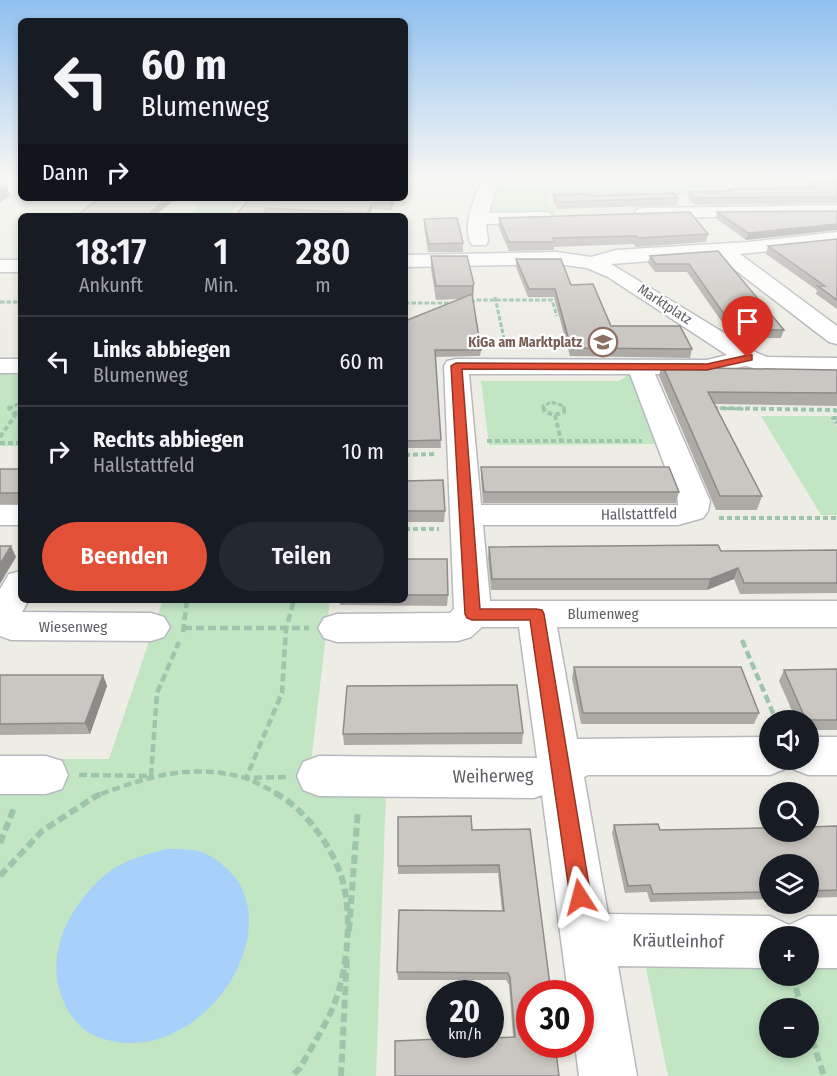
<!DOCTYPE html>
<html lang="de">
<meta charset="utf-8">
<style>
:root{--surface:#171b24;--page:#242831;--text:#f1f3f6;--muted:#9ea1a6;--line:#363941;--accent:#e25037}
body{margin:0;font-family:"Fira Sans Condensed",sans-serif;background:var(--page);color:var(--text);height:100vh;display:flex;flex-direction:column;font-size:22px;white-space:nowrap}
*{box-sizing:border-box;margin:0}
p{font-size:20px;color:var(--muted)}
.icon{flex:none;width:33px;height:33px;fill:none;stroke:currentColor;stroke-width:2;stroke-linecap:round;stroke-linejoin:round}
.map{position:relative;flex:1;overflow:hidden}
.panel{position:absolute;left:18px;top:213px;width:390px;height:390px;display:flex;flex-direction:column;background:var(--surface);border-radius:9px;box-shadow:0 3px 9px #0003}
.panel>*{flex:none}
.guide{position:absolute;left:18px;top:18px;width:390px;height:183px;border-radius:9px;box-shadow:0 3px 9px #0003;background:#171b24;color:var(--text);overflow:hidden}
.tools{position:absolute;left:759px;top:710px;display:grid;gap:12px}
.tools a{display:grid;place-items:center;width:60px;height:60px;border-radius:50%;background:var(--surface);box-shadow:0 3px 9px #0003;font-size:30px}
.speed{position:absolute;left:426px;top:980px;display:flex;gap:12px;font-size:30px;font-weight:700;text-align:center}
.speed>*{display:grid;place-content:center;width:78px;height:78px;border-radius:50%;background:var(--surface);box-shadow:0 3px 9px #0003;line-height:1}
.speed small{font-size:15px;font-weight:400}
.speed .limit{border:9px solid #d22;background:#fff;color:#111}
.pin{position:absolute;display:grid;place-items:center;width:51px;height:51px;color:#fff;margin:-62px -26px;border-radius:50% 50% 50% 0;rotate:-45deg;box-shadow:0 0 6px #0007}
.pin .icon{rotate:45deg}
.me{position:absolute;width:66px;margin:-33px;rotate:351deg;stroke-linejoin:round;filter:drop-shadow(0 0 4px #0008)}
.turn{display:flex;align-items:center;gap:21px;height:126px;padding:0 24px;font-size:27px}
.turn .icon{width:78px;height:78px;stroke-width:2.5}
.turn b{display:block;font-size:42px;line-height:51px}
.then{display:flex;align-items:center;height:57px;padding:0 24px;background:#0003;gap:12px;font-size:22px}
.eta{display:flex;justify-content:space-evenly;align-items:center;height:102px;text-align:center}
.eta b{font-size:36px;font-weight:600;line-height:42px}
.action{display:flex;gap:12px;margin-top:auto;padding:12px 24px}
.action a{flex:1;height:69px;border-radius:36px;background:var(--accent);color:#fff;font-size:24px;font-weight:600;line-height:69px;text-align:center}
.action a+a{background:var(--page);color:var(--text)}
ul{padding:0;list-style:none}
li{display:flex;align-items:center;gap:18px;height:90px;padding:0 24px;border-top:2px solid var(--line)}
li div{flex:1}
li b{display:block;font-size:22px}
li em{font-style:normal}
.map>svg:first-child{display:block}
.green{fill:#c2e5c4;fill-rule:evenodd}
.water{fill:#a7d1fb}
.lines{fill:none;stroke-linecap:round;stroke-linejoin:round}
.minor-casing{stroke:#b7b9be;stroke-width:3}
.path-far3{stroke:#9cc5ab;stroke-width:3;stroke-dasharray:4.5 2;stroke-linecap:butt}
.path-far2{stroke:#9cc5ab;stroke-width:4;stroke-dasharray:5 3;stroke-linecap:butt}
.path-far1{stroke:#9cc5ab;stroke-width:4.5;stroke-dasharray:8 4;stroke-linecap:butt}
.path{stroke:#9cc5ab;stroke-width:6;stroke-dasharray:9 4.5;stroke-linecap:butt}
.minor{fill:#fff;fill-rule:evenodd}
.wall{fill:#aeaba7}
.shaded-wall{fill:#8d8b88}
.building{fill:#cac7c2;stroke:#8d8b88;stroke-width:1.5}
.route{fill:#e25037;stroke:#933424;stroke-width:1.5}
.labels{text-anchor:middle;stroke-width:4.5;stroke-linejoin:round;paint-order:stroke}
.far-street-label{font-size:14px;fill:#5c5f64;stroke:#fff}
.far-education-label{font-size:14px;font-weight:bold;fill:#785e54;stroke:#fff;text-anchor:end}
.street-label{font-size:15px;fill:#5c5f64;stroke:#fff}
.near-street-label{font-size:18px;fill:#5c5f64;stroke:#fff}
</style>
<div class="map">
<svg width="837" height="1076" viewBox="0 0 837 1076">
<rect width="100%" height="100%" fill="#eeede5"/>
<!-- green -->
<g class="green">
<polygon points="496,179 747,179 764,195 546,195 557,214 492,216 488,212"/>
<polygon points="202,198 244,198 228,216 191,216"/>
<rect x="0" y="369" width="21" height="77"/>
<polygon points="629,374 632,374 661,444 489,445 481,381 619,381"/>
<polygon points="761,416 830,416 837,426 837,515 821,515"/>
<polygon points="163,600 330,600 311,763 387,763 376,1076 0,1076 0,790 56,759 109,759"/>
<path d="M 645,964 L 769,964 L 770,975 L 808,975 L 809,964 L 837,964 L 837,1076 L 668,1076 ZM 770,1008 L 808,1008 L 808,1047 L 770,1047 Z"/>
</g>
<!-- water -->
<path class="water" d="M 166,849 C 175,849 184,849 193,850 C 208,852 221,862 231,873 C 244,886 249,904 249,922 C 247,996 164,1069 91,1034 C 78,1027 68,1013 63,1000 C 44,955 69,906 104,876 C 122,860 144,855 166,849 Z"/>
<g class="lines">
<!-- minor casing -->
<g class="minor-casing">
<g id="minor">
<path d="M 482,179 L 498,179 L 489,213 L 544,212 L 550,213 L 553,217 L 550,221 L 544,222 L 486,224 L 488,241 L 486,245 L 472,245 C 460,227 476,197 482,179 Z"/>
<polygon points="837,205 837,215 644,218 638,217 635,213 638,209 644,208"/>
<path d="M 837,232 L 837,244 L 740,254 L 837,326 L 837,344 L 829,342 L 717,256 L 611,264 L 757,353 L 767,357 L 837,358 L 837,372 L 764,371 L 746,366 L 707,374 L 655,374 L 710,501 L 708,511 L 703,518 L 678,525 L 483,525 L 490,601 L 837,601 L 837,627 L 557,627 L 577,739 L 770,737 L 770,759 L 808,759 L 808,737 L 837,737 L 837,775 L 808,775 L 793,769 L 789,762 L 785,769 L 770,775 L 588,775 L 584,777 L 608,914 L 770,916 L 789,925 L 808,916 L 837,916 L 837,968 L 808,968 L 808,936 L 770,936 L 770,968 L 618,966 L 637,1076 L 579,1076 L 575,1044 L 580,1044 L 580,993 L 568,993 L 542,795 L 534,798 L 319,796 L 303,790 L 297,776 L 303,762 L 319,756 L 537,758 L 519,627 L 482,627 L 471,637 L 458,641 L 337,642 L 324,638 L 318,628 L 324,618 L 337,614 L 450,613 L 454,609 L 444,366 L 447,361 L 456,359 L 707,360 L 727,355 L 608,277 L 587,268 L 557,264 L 405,267 L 405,255 L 557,252 L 591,257 L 616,250 L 748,242 ZM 469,374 L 630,374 L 678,501 L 678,505 L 481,505 Z"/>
<rect x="0" y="260" width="21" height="12"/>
<rect x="0" y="359" width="21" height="14"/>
<rect x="0" y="505" width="21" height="20"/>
<polygon points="21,571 21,600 29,600 22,612 151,613 164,617 170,627 164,637 151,641 11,640 0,636 0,589 9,574"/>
<polygon points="0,756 46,756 62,761 68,775 62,789 46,794 0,794"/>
</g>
</g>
<!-- path-far3 -->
<g class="path-far3">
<polyline points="495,297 506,348"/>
<polyline points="0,302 21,302"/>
<polyline points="405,303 454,303"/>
<polyline points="471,303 476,300 552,300 557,316"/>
<polyline points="713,408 747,409"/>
<polyline points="9,409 21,402"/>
<polyline points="544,409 543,406 551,402 564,406 564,409"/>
</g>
<!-- path-far2 -->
<g class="path-far2">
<polyline points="11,407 9,408 13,413 21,413"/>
<polyline points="543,407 545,412 555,415 564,412 564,407"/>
<polyline points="713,408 835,410 837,412"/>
<polyline points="555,415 561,441"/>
<polyline points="837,418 833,418 837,423"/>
<polyline points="0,437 16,414"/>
<polyline points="487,441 642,441"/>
<polyline points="0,443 21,443"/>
<polyline points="405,455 437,454"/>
<polyline points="719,518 837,518"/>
<polyline points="405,529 439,529"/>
</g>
<!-- path-far1 -->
<g class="path-far1">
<polyline points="184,628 309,628"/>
<polyline points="183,632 187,600"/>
<polyline points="742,640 776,720"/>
<polyline points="79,775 151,776 157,693 179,642"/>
<polyline points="286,777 246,778 282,693 286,629 294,600"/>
<path d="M 101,794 C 150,776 192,763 245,778 C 256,781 267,789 278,794"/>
</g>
<!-- path -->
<g class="path">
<path d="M 275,793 C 306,809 336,851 344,886 C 352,922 347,973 333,1007 C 324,1028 311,1048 300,1068 L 292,1076"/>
<polyline points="0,843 14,808"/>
<polyline points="0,876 42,831 96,796 105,793"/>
<polyline points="349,931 358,810"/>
<polyline points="792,975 802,1008"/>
<polyline points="808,1027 824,1076"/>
<polyline points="341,1076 347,956"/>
</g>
<!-- minor -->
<use href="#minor" class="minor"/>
</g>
<!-- wall -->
<g class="wall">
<polygon points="828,179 837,179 837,203 696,205 688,199 689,192 728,191 728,189 806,188 807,183 833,181"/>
<polygon points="553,195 591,196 678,198 677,205 557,209 553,202"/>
<polygon points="250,198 396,198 391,210 372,209 369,216 293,216 267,215"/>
<polygon points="837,211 746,240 716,218 717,212"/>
<polygon points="499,218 708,234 706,242 636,247 634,244 554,247 554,250 509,251 498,226"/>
<polygon points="424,219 463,243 463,252 428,252 424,227"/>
<polygon points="837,239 837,309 816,294 817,290 766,254 768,246"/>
<polygon points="718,251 784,330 781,338 747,338 743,332 729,332 687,272 655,272 648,263 650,256"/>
<polygon points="431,256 474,284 473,298 481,350 480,356 435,357 441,448 405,448 405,321 459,299 436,300 431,269"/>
<polygon points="516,259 571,285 611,326 692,349 690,358 570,356 554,297 528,297 516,267"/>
<polygon points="662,364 705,368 837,370 837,406 715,404 762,496 757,510 716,510 659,376"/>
<polygon points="481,467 679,492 676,503 483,503 481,478"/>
<rect x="0" y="469" width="21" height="35"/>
<polygon points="405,481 445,511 444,522 405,522"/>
<polygon points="489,547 721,551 837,550 837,593 740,594 734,579 707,590 491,590 488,558"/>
<polygon points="405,559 448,595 447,606 340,605 339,600 405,600"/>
<polygon points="574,667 759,713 754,724 581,724 572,678"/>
<polygon points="837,669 837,730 808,730 808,720 796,720 779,681 784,670"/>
<polygon points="0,675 103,675 107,686 90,734 0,735"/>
<polygon points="523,733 522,744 344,745 343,734"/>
<polygon points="614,825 660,830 837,826 837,897 808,898 808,864 770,864 770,899 650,902 647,892 625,893 612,833"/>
<polygon points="530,829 530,1044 513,1037 509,985 506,980 398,980 397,972 502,911 498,873 398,874 398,866 472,830"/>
</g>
<!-- shaded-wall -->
<g class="shaded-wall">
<polygon points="7,186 10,196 0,202 0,191"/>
<polygon points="167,198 176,198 155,216 146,216"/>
<polygon points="394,198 396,198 391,210 391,203"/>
<polygon points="372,203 372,209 369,216 367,216 367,213"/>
<polygon points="837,224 837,230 746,240 748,233"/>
<polygon points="474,284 473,297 472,299 472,286"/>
<polygon points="11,546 16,557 0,584 0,564"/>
<polygon points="738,568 734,579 707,590 710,579"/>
<polygon points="103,675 107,686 90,734 85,723"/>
</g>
<!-- building -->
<g class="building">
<polygon points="837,181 837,197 697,198 689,192 730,191 728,189 817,188 807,183"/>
<polygon points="0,186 7,186 0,191"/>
<polygon points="674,193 678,198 558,202 553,195 589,194 591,196"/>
<polygon points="100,198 167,198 146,216 76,216"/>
<polygon points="250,198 394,198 391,203 372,203 367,213 266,208 264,216 235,216"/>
<polygon points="837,211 837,224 748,233 717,212"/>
<polygon points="690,212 708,234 638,238 636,236 553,238 554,242 509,242 499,218"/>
<polygon points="457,218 463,243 429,244 424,219"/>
<polygon points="837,239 837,300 818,286 825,286 768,246"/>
<polygon points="718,251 784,330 750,330 745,323 731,324 689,264 656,264 650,256"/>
<polygon points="431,256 467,256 474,284 472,286 436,286"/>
<polygon points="516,259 561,259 571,285 593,284 611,326 680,326 692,349 571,348 555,289 529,289"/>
<polygon points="472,294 481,350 435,350 441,440 405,441 405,321"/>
<polygon points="662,364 703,364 705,368 837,370 837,393 708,392 762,496 720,496"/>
<polygon points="481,467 669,467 679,492 484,492"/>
<rect x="0" y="469" width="21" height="24"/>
<polygon points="443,480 445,511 405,511 405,481"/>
<polygon points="718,545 721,551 837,550 837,583 744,583 738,568 710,579 492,579 489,547"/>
<polygon points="0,546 11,546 0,564"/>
<polygon points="405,559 447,559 448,595 405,595"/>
<polygon points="574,667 741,667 759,713 583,713"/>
<polygon points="837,669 837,720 806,720 784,670"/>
<polygon points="0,675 103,675 85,723 0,724"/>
<polygon points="517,685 523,733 343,734 347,686"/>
<polygon points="471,816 472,830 530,829 551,993 530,993 530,1044 555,1044 559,1076 395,1076 395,1041 440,1039 440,1044 490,1044 490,1038 515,1037 510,978 508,973 397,972 399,910 504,911 499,865 398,866 398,817"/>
<polygon points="658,824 660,830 770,828 770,831 808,831 808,827 837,826 837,890 808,891 808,864 770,864 770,892 653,894 650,885 628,886 614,825"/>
</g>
<!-- sky -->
<linearGradient id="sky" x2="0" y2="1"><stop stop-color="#8ec0f0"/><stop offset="0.54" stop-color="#f7f7f3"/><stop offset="1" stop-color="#f7f7f3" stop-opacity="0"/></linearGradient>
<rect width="837" height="329" fill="url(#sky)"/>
<!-- route -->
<polygon class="route" points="748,355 752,355 752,360 707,370 462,369 480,609 536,609 542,610 544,614 591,897 588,904 580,907 573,904 570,897 530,620 472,620 467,618 465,614 451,366 456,363 707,364"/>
<!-- icons -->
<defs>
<g id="school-ring" transform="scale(1.5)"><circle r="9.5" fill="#fff" stroke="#8d6e63" stroke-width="1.5"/><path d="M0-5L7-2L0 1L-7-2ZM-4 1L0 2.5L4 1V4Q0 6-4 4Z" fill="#8d6e63"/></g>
</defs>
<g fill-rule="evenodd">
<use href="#school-ring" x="603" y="342"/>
</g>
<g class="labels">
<!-- far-street labels -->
<g class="far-street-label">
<text transform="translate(665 304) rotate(33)" y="5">Marktplatz</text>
</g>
<!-- far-education labels -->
<g class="far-education-label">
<text x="582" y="347">KiGa am Marktplatz</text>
</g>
<!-- street labels -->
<g class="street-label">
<text transform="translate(639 514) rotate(-1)" y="5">Hallstattfeld</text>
<text x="603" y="619">Blumenweg</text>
<text x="73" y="632">Wiesenweg</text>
</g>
<!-- near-street labels -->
<g class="near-street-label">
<text transform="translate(493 776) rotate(-1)" y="6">Weiherweg</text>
<text transform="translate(678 941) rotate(1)" y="6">Kräutleinhof</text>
</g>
</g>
</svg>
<div class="tools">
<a><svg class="icon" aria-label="sound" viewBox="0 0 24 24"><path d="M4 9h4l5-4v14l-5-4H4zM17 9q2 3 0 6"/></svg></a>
<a><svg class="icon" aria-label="search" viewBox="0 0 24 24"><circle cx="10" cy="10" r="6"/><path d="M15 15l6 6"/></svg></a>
<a><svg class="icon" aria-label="layers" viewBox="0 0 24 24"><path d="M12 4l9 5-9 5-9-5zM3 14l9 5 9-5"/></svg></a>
<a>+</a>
<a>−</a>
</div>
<div class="speed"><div>20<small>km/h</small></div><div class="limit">30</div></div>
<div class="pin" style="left:748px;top:358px;background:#d93025"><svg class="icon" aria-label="arrive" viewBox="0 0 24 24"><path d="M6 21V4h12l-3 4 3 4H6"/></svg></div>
<svg class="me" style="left:580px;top:897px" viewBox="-20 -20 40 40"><path d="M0-17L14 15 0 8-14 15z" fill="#e25037" stroke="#fff" stroke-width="4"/></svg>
<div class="guide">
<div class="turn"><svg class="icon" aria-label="left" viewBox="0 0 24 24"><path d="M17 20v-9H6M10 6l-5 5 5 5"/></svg><div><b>60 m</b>Blumenweg</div></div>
<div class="then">Dann<svg class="icon" aria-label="right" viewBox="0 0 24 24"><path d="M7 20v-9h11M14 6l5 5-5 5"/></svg></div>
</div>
<section class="panel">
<div class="eta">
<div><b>18:17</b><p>Ankunft</p></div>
<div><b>1</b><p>Min.</p></div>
<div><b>280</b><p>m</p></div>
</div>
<ul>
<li><svg class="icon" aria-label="left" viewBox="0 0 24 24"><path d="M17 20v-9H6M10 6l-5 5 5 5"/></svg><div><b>Links abbiegen</b><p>Blumenweg</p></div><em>60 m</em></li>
<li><svg class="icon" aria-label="right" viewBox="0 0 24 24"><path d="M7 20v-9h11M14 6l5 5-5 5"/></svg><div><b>Rechts abbiegen</b><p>Hallstattfeld</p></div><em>10 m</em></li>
</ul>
<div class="action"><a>Beenden</a><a>Teilen</a></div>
</section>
</div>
